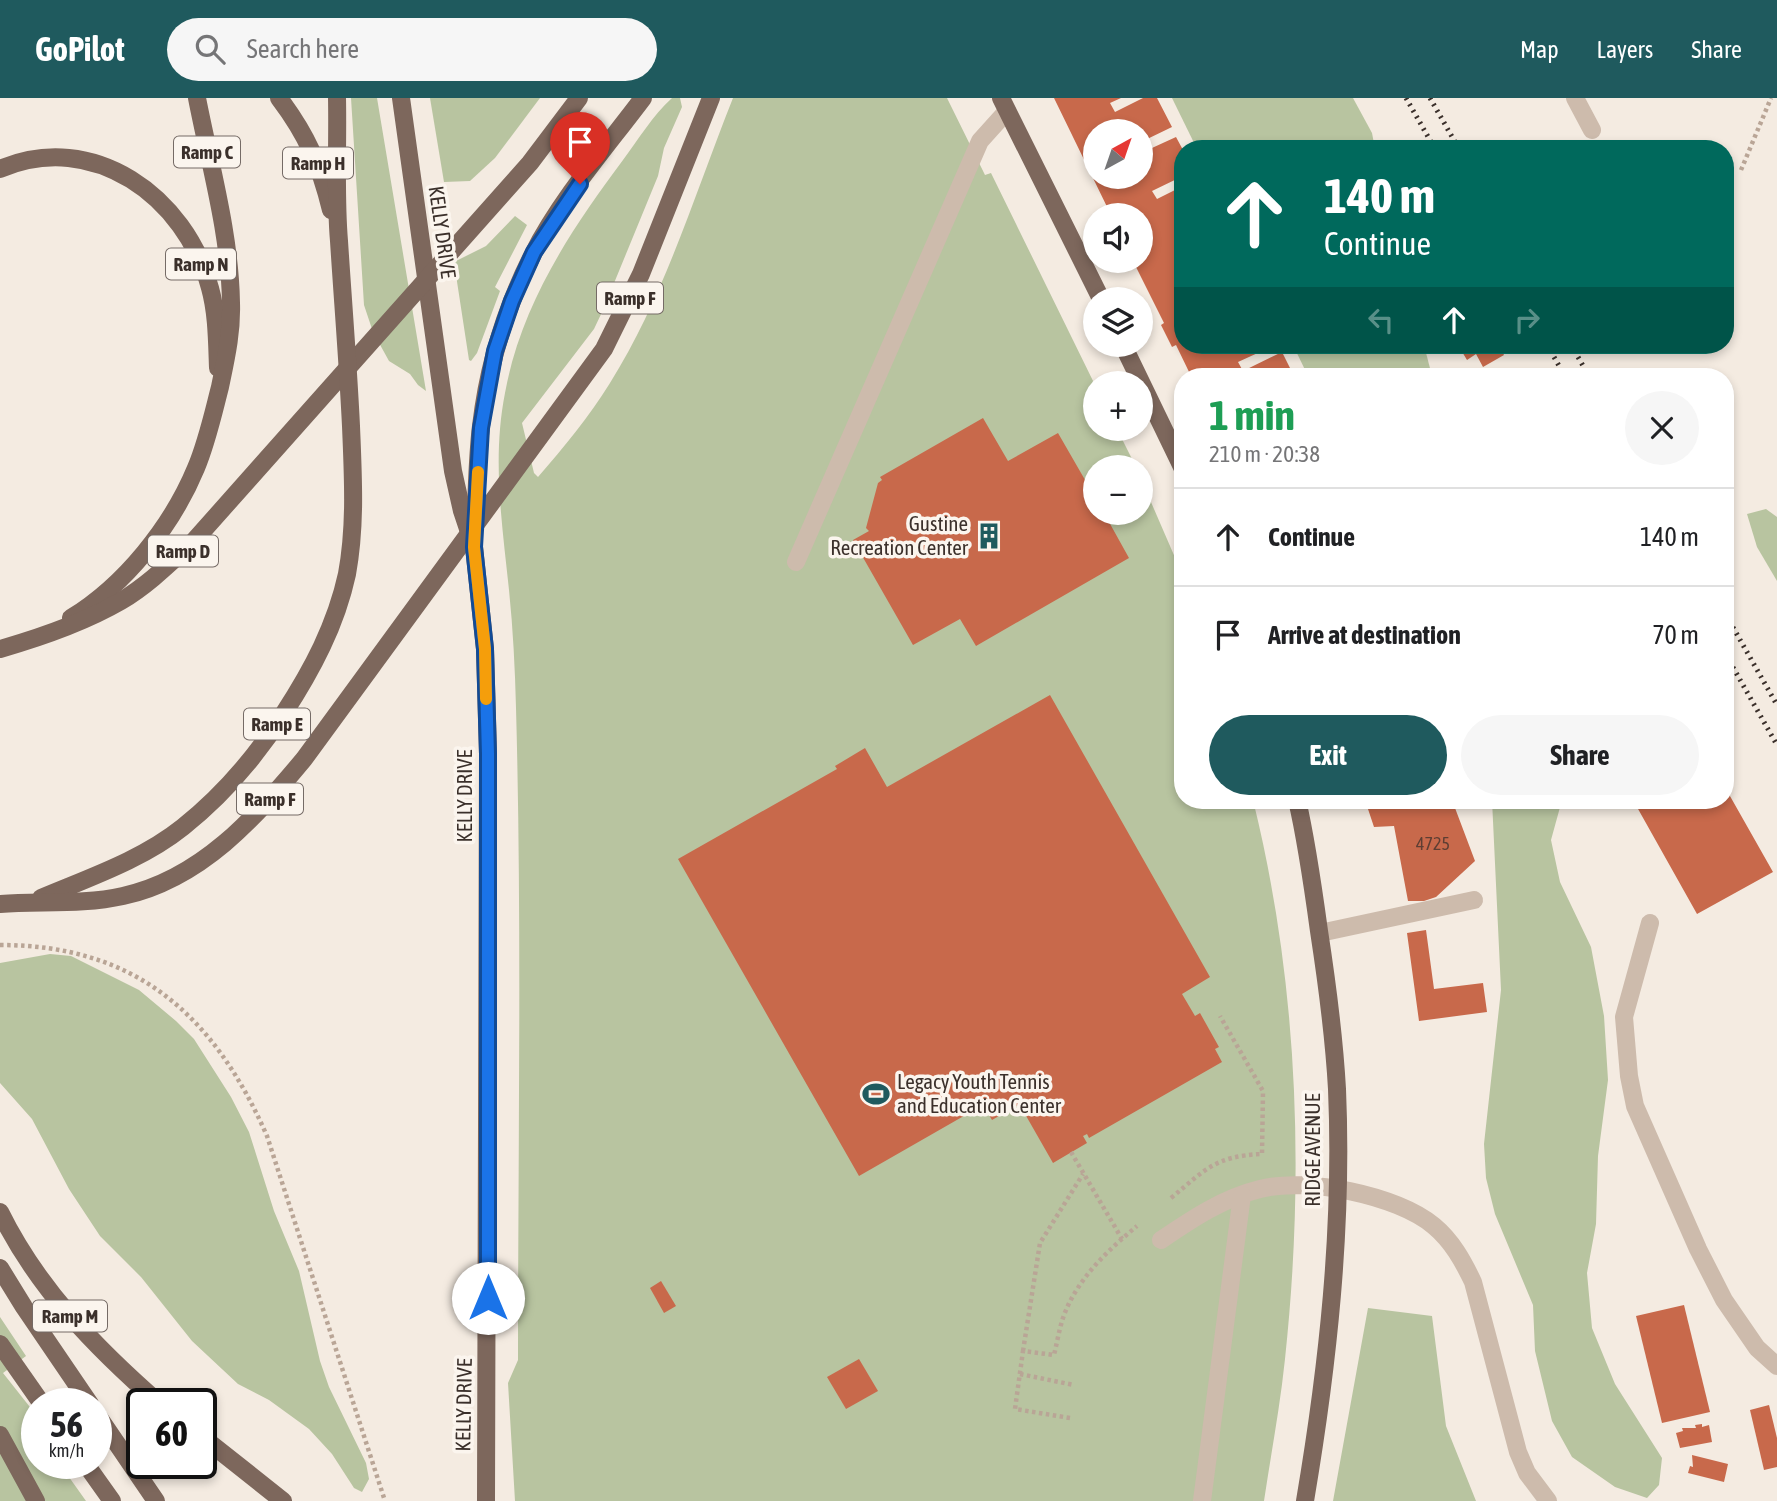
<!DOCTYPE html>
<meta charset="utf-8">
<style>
:root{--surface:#fff;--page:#f6f6f6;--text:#202124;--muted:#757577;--line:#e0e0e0;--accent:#1f5a5e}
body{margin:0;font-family:"Asap Condensed",sans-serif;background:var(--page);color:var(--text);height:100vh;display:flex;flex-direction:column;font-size:26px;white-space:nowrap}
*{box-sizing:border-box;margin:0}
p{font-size:23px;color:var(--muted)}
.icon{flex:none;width:38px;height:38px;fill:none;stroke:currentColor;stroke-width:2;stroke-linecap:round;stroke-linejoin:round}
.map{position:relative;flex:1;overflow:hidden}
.drawer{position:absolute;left:1174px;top:270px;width:560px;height:441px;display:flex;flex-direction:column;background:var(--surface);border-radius:28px;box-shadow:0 4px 10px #0003}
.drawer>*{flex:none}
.banner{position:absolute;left:1174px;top:42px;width:560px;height:214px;border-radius:28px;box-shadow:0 4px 10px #0003;background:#00695c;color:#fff;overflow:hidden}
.needle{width:46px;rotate:40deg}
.buttons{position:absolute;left:1083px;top:21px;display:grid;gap:14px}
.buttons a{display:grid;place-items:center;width:70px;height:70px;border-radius:50%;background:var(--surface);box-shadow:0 4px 10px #0003;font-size:35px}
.speed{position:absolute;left:21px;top:1290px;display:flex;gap:14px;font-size:35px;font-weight:700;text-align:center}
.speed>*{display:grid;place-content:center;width:91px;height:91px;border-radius:50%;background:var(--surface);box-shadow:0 4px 10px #0003;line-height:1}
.speed small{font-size:18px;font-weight:400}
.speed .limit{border:4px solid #111;border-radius:10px;background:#fff;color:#111}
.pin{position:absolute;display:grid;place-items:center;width:60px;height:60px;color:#fff;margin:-72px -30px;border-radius:50% 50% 50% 0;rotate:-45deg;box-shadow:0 0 7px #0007}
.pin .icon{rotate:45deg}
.me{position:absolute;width:77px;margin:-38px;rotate:0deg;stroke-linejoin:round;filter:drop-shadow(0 0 5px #0008)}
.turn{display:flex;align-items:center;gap:24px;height:147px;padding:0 35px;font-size:32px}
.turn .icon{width:91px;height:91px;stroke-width:2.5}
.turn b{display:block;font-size:49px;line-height:60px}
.lanes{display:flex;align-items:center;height:66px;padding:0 35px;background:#0003;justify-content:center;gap:35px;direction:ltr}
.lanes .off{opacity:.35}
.round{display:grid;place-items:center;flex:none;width:74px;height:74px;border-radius:37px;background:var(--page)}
.headline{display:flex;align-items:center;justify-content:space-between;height:119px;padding:0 35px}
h1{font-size:42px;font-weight:700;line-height:52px;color:#1e9e55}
.action{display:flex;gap:14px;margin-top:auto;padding:14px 35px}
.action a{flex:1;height:80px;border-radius:42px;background:var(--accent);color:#fff;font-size:28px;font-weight:700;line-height:80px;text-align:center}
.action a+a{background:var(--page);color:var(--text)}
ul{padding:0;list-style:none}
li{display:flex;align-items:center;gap:21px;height:98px;padding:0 35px;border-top:2px solid var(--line)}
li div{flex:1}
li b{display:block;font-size:26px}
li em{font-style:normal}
header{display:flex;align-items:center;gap:42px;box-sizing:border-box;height:98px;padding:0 35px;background:var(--accent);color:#fff}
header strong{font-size:33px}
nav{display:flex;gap:38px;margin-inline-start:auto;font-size:24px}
.search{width:490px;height:63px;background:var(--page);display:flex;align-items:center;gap:18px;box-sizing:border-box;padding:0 24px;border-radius:38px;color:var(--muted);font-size:26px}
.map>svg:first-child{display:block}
.green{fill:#b8c4a0}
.building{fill:#c8694b}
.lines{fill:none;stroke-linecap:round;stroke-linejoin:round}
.path{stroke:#b9a596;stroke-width:4.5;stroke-dasharray:3.5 3.5;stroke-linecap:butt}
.minor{stroke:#cdbbac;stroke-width:18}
.major{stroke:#7d675c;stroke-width:18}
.rail{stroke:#3b302b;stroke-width:5;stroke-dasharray:2 5;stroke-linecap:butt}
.route-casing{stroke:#114b97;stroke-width:18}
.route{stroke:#1a73e8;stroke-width:12}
.slow{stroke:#f59e0b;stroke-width:12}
.labels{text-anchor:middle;stroke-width:7;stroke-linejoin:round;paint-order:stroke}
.number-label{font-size:18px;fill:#5e3e33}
.shield{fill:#fbf5ee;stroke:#756b66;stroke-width:2}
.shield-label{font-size:19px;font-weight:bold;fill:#3b302b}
.street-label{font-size:21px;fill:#3b302b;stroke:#fbf5ee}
.poi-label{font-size:21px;fill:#3b302b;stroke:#fbf5ee;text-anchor:end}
</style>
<header>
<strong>GoPilot</strong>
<div class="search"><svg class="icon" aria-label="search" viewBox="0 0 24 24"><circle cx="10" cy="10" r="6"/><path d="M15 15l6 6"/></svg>Search here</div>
<nav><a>Map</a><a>Layers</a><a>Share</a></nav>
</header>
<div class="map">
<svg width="1777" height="1403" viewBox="0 0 1777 1403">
<rect width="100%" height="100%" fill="#f4ebe1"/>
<!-- green -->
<g class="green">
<polygon points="351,0 377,0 426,293 418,287 410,276 389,263 373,234 364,207"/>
<polygon points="430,0 540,0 495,60 470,83 444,84"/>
<path d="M 672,0 L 680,0 L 682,9 L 664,50 L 658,78 L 603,212 L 594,231 L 522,325 L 534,375 L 538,379 C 564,349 589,319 610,285 C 665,197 695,95 733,0 L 947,0 L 985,77 L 991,75 L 1095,287 L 1096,331 L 1117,331 L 1136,369 L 1096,369 L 1096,415 L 1141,415 L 1141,381 L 1183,478 L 1183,702 L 1253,702 C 1298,884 1305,1074 1285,1261 C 1280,1309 1271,1356 1264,1403 L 515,1403 L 508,1285 L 518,1262 C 518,1045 522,827 516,610 C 515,570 513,531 509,492 C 502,425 492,361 505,295 C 521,207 570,133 623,62 C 638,42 653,17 672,0 Z"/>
<polygon points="1172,0 1353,0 1372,35 1375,51 1197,51"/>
<polygon points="515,118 527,127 495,189 500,193 477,255 471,263 469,262 454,164 486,148"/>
<polygon points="1293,247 1424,247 1432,278 1308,278"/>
<polygon points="1766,411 1777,419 1777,483 1757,449 1747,416"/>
<polygon points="1492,702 1562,702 1551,742 1560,784 1591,849 1604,918 1608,982 1598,1058 1596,1126 1587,1175 1592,1230 1615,1286 1662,1360 1659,1387 1647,1400 1615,1389 1572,1359 1552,1323 1535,1253 1533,1207 1495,1116 1486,1080 1484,1046 1501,892"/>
<polygon points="50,856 71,858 139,892 176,923 194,941 231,999 249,1034 274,1113 299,1173 320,1263 329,1289 366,1365 369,1381 362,1394 354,1390 332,1356 309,1331 269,1302 238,1286 192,1243 141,1179 100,1138 69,1091 32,1021 0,985 0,865"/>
<polygon points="1368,1210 1432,1218 1446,1328 1476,1403 1333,1403"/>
<polygon points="0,1219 26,1258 3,1275 37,1318 37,1365 59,1365 86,1403 0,1403"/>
</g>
<!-- building -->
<g class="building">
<polygon points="1054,0 1121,0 1110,5 1115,14 1143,0 1157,0 1172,29 1141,44 1141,33 1096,33 1096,79 1141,79 1141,55 1176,39 1183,52 1183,78 1152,93 1157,101 1183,88 1183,132 1175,135 1179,144 1183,142 1183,247 1275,247 1238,264 1243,273 1282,254 1294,278 1191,278 1176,247 1172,249 1161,227 1164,225 1133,163 1141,163 1141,117 1111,117"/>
<polygon points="1458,247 1499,247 1504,257 1483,269 1476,256 1467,262"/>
<polygon points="983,320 1008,363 1058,335 1096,401 1096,415 1104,415 1129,460 976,548 960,521 913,547 853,442 869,433 866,430 878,385 882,382 880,379"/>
<polygon points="1050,597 1210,879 1182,896 1195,918 1200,915 1219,949 1215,951 1222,964 1089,1040 1087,1036 1083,1038 1087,1045 1053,1065 1025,1016 1030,1012 1025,1003 992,1022 983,1007 859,1078 678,761 837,671 835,668 865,650 887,689"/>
<polygon points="1726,691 1773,774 1697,816 1633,702 1726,702"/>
<polygon points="1365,702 1452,702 1475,763 1436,799 1424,803 1408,803 1394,728 1374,729"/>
<polygon points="1426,832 1434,891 1483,885 1487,914 1419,923 1407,835"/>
<polygon points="661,1183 676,1208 664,1215 650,1190"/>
<polygon points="1684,1207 1710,1314 1662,1325 1636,1218"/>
<polygon points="859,1261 878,1293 846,1311 827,1279"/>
<polygon points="1769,1307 1777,1340 1777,1369 1764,1372 1750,1312"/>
<polygon points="1702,1326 1702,1329 1709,1327 1712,1344 1680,1350 1676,1335 1683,1333 1682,1330 1696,1330 1695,1327"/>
<polygon points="1692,1357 1728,1366 1724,1384 1688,1375 1690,1368 1693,1369"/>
</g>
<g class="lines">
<!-- path -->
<g class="path">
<polyline points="1741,72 1771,0"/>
<path d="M 0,847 C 136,847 214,917 267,1038 L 385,1403"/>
<polyline points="1071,1054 1122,1141"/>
<path d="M 1171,1100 C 1205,1072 1215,1058 1262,1056 L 1263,993 L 1220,918"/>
<polyline points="1023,1253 1040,1145 1083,1076"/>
<polyline points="1020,1276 1074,1287"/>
<path d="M 1070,1320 L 1015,1311 L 1023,1253 L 1054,1257 C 1057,1245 1059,1232 1063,1220 C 1076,1182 1107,1153 1137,1128"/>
</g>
<!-- minor -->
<g class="minor">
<polyline points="1575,0 1592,32"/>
<polyline points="796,464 980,43 1007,13"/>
<polyline points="1650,825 1624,919 1629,978 1635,1008 1698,1151 1724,1202 1757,1250 1777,1268"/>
<polyline points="1320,835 1474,802"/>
<path d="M 1161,1142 C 1192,1121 1223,1100 1260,1091 C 1307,1079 1397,1097 1434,1128 C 1452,1143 1463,1163 1473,1184 L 1518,1354 L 1527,1375 L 1548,1403"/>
<polyline points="1202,1403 1242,1097"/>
</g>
<!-- major -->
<g class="major">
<path d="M 279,0 C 307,37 320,67 331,112"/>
<polyline points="401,0 453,373 462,413 474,449 485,551 488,656 486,1403"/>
<polyline points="1001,0 1101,201"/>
<path d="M 0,71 C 93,31 186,99 210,190 C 217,215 217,243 218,270"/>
<polyline points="1123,247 1183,371"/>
<path d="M 475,428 C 477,395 477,361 481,328 C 488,268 506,209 533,156 C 560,102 607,48 643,0"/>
<path d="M 71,520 C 125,487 172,428 196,370 C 207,344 213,316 220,289 C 226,260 232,234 231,205 C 230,136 210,67 197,0"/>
<path d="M 0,551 C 42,539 83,525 121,503 C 148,487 170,465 193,444 L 530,65 L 579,0"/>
<path d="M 1297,702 C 1307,745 1313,789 1319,833 C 1327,885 1334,938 1337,991 C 1343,1129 1328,1267 1305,1403"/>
<path d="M 41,800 C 88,780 142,762 183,729 C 222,698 257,657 284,615 C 312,572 336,527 347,476 C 356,427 353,378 351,328 C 348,266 343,205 339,143 C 335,96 338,47 337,0"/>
<path d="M 0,806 C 41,803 83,807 123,798 C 201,781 255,720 304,661 L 604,251 L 641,176 L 711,0"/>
<path d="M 0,1114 C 38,1191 96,1250 160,1306"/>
<polyline points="0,1170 24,1209 90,1306"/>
<polyline points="0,1246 42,1306"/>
<polyline points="96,1315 156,1403"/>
<polyline points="0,1337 36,1403"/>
<polyline points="201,1338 283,1403"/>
<polyline points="85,1365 112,1403"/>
</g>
<!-- rail -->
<g class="rail">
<polyline points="1406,0 1435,51"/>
<polyline points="1430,0 1459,51"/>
<polyline points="1547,247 1565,278"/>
<polyline points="1571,247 1589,278"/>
<polyline points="1726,517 1777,607"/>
<polyline points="1726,557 1777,647"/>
</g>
</g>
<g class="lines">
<!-- route casing -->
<g class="route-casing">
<polyline id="route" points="488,1200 488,656 485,551 474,449 481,330 495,253 512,203 534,154 580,86"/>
</g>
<!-- route -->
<use href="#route" class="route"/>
<!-- slow -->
<polyline class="slow" points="478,374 474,449 485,551 486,601"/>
</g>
<!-- icons -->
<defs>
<g id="building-bare" transform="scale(2.1)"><path d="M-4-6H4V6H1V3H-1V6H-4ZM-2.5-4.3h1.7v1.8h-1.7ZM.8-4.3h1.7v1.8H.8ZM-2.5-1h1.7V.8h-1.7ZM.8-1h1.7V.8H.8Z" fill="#1f5a5e" stroke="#fbf5ee" stroke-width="2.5" paint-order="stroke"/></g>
<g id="stadium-bare" transform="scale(2.1)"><path d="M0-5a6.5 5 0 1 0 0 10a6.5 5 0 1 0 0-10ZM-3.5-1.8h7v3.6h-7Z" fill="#1f5a5e" stroke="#fbf5ee" stroke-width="2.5" paint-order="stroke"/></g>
</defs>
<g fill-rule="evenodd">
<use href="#building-bare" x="989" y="438"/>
<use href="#stadium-bare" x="876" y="996"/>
</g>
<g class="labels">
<!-- number labels -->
<g class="number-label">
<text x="1433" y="752">4725</text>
</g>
<!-- shield labels -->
<g class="shield">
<rect x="174" y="38.5" width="66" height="31" rx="5"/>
<rect x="283" y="49.5" width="70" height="31" rx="5"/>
<rect x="166" y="150.5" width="70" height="31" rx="5"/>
<rect x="597" y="184.5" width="66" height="31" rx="5"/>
<rect x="148" y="437.5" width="70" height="31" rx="5"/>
<rect x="244" y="610.5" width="66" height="31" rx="5"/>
<rect x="237" y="685.5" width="66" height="31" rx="5"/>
<rect x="33" y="1202.5" width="74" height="31" rx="5"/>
</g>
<g class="shield-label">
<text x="207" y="61">Ramp C</text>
<text x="318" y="72">Ramp H</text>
<text x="201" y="173">Ramp N</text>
<text x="630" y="207">Ramp F</text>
<text x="183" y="460">Ramp D</text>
<text x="277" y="633">Ramp E</text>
<text x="270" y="708">Ramp F</text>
<text x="70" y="1225">Ramp M</text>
</g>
<!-- street labels -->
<g class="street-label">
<text transform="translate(442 134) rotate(82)" y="7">KELLY DRIVE</text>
<text transform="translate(465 698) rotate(-90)" y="7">KELLY DRIVE</text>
<text transform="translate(1313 1052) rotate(-90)" y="7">RIDGE AVENUE</text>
<text transform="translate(464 1307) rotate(-89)" y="7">KELLY DRIVE</text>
</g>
<!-- poi labels -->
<g class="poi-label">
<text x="968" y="433">Gustine<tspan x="968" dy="24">Recreation Center</tspan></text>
<text x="897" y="991" text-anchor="start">Legacy Youth Tennis<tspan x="897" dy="24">and Education Center</tspan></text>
</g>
</g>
</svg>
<div class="buttons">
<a><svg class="needle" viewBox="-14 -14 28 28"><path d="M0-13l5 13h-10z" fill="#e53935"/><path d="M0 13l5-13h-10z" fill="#757577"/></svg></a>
<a><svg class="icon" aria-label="sound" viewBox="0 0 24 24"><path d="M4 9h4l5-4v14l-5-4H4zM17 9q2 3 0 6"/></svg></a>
<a><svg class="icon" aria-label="layers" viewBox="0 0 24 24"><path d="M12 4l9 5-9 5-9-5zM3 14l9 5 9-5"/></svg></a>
<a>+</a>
<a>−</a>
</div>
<div class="speed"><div>56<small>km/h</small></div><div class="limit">60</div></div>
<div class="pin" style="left:580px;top:86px;background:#d93025"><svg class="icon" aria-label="arrive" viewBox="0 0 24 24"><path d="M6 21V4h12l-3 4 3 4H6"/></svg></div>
<svg class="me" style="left:488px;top:1200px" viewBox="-20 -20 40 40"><circle r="19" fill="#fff"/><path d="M0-13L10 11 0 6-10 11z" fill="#1a73e8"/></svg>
<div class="banner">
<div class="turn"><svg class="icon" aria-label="ahead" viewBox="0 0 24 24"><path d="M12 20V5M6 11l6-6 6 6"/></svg><div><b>140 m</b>Continue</div></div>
<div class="lanes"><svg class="icon off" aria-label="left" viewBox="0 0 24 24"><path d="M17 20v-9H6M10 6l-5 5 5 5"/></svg><svg class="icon" aria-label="ahead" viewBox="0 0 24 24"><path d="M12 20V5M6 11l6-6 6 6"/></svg><svg class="icon off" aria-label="right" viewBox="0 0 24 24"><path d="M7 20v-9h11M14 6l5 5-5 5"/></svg></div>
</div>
<section class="drawer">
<div class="headline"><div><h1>1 min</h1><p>210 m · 20:38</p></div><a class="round"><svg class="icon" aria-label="close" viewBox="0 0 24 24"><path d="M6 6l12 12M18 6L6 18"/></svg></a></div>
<ul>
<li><svg class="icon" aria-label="ahead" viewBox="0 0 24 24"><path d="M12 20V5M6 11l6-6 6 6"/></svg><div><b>Continue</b></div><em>140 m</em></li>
<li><svg class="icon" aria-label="arrive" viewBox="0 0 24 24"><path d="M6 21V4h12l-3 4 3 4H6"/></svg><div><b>Arrive at destination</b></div><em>70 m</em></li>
</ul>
<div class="action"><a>Exit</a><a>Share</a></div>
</section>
</div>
